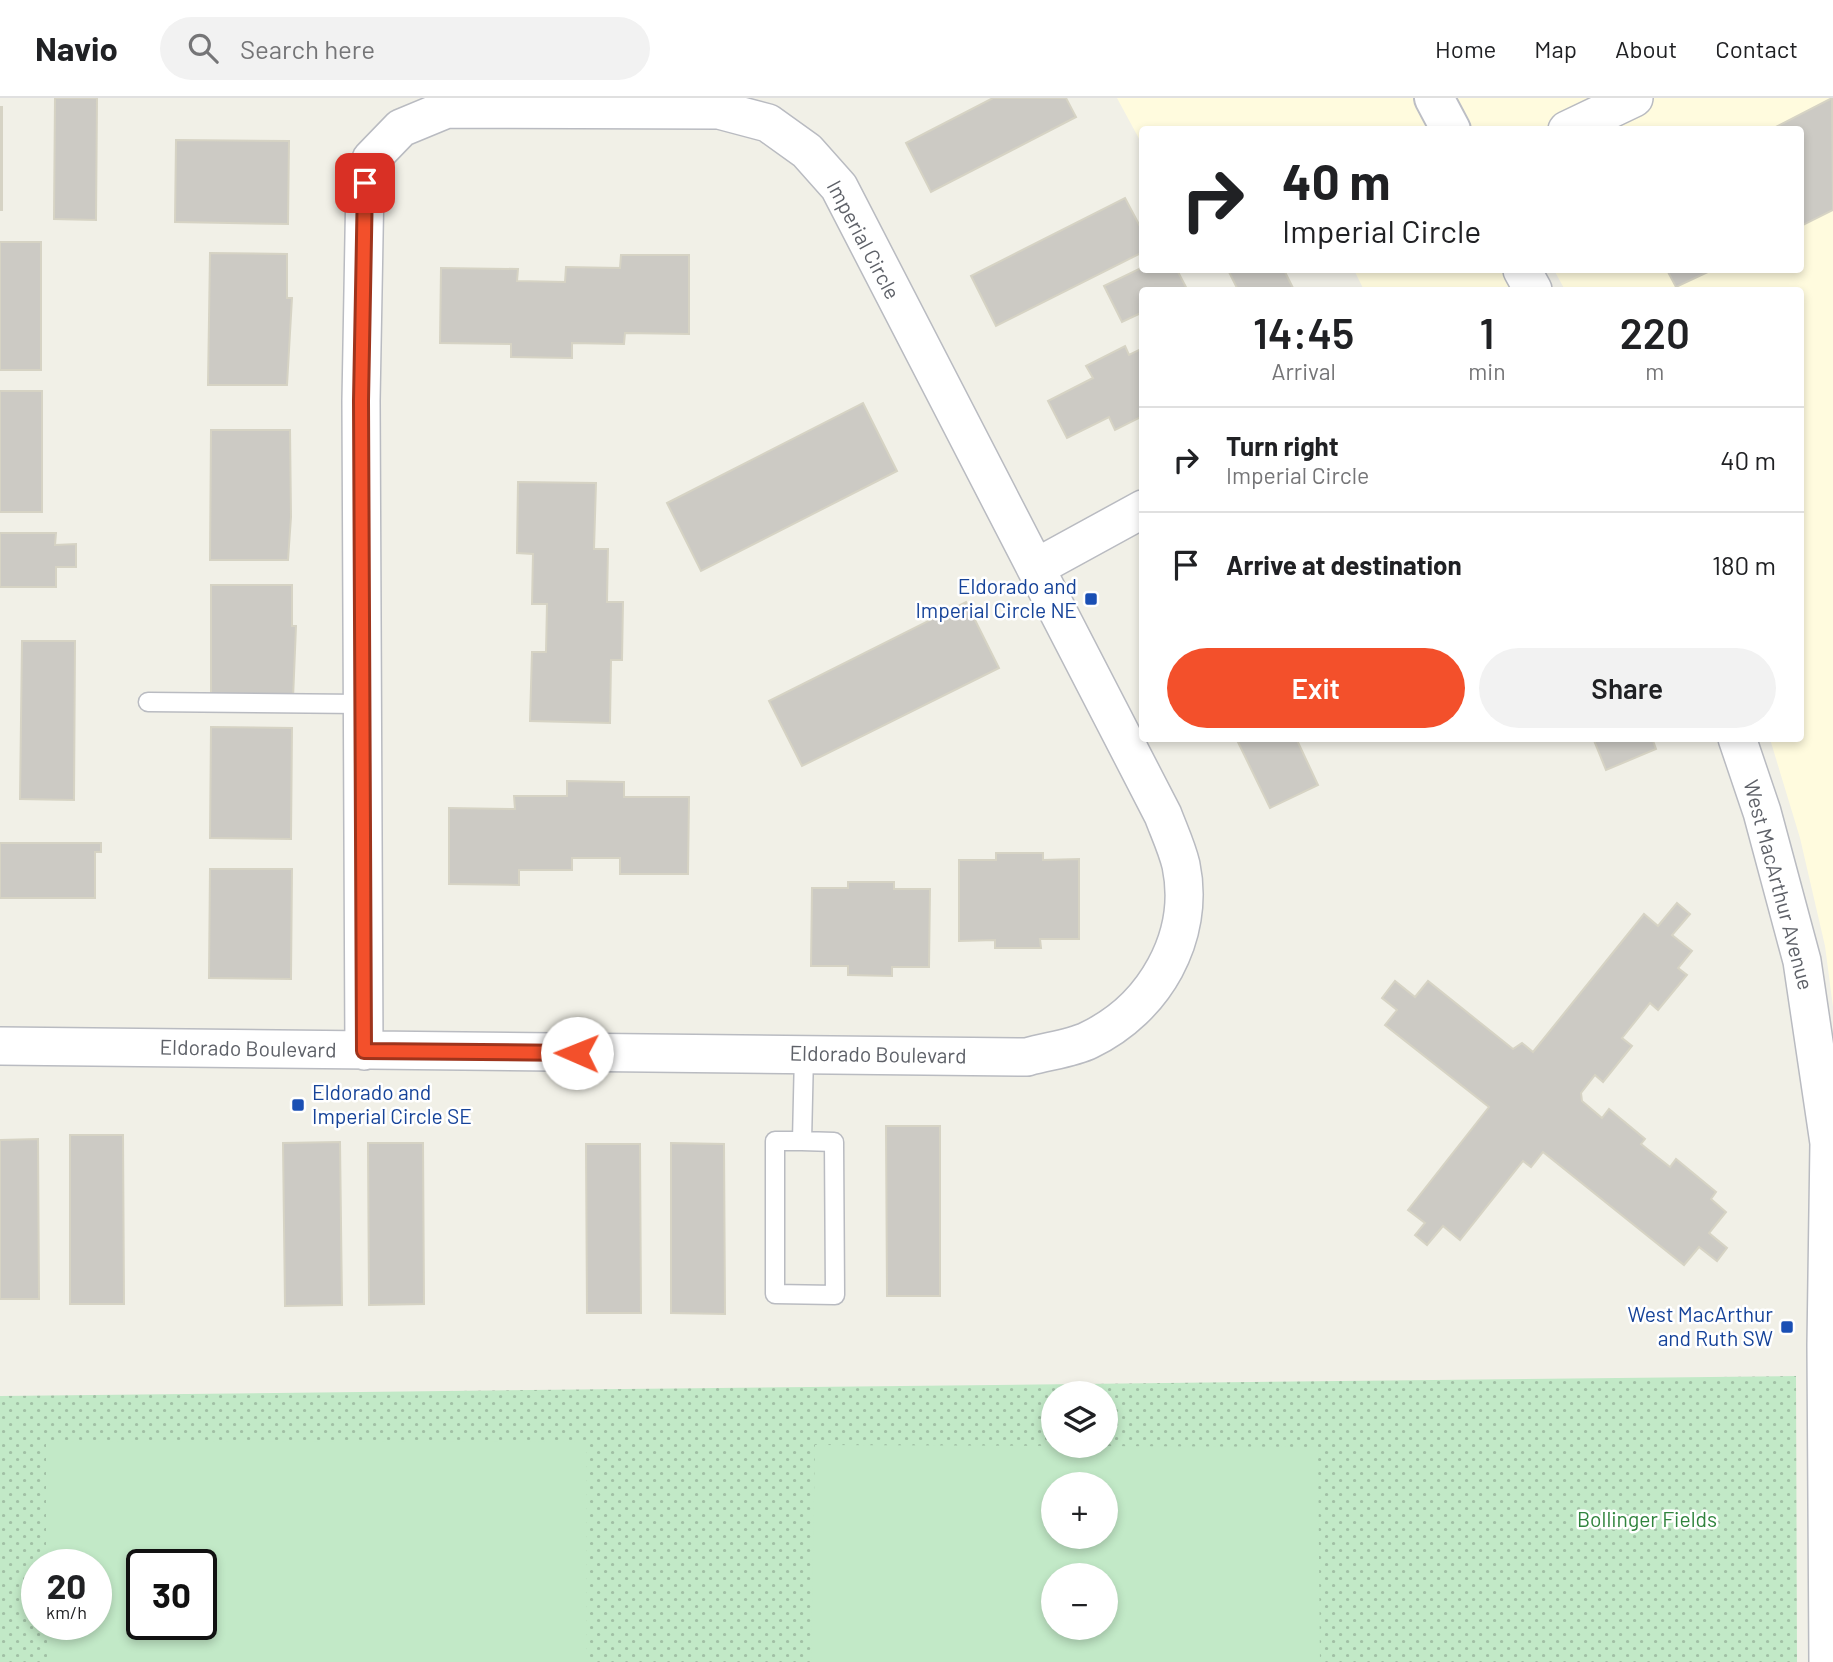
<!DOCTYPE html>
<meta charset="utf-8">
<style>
:root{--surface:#fff;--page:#f2f2f2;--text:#202124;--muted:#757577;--line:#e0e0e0;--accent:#f3502b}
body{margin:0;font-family:Barlow,sans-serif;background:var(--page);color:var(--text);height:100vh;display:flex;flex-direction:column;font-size:26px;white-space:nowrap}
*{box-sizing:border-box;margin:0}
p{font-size:23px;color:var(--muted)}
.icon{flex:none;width:38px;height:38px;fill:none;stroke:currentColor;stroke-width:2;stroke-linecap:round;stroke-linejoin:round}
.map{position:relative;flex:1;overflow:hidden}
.drawer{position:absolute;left:1139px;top:189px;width:665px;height:455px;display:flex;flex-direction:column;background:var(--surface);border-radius:7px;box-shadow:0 4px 10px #0003}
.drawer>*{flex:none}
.banner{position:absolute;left:1139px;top:28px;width:665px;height:147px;border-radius:7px;box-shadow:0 4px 10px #0003;background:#fff;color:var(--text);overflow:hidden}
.controls{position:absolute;left:1041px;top:1283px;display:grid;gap:14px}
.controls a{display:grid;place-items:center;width:77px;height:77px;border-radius:50%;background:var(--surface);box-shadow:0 4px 10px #0003;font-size:35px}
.speed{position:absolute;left:21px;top:1451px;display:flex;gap:14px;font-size:35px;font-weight:700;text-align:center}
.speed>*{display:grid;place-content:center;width:91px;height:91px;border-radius:50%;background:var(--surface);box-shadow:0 4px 10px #0003;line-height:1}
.speed small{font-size:18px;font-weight:400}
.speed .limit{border:4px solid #111;border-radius:10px;background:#fff;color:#111}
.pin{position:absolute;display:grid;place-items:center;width:60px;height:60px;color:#fff;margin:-30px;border-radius:14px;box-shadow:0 4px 10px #0006}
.me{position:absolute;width:77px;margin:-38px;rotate:271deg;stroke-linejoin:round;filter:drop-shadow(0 0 5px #0008)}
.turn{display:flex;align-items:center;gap:24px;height:147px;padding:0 28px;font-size:32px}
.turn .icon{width:91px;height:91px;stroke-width:2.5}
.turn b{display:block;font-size:49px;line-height:60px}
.eta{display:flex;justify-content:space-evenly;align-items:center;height:119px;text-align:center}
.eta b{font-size:42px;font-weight:600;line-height:49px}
.primary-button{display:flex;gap:14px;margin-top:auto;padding:14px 28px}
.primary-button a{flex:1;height:80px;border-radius:42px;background:var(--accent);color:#fff;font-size:28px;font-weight:600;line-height:80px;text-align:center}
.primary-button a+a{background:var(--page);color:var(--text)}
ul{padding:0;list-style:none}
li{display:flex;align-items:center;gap:21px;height:105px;padding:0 28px;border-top:2px solid var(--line)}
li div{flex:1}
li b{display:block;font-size:26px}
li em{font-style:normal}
header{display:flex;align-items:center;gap:42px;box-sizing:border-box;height:98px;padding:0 35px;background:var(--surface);border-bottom:2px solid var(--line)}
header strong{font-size:33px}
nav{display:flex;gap:38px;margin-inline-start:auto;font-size:24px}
.search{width:490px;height:63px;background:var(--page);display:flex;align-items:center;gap:18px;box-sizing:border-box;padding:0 24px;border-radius:38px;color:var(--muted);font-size:26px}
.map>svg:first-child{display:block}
.commercial{fill:#fffbde}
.park{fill:url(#park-dots);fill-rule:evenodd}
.pitch{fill:#c2e9c7;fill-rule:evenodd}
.building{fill:#cccac4;stroke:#d6d3c4;stroke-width:2}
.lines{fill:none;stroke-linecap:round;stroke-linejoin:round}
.lane-casing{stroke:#b9bbc1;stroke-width:21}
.street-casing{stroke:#b9bbc1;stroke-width:40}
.secondary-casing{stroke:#bcbec5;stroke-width:42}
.lane{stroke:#fff;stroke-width:18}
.street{stroke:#fff;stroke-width:37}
.secondary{stroke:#fff;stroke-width:38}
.route-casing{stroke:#9e341c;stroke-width:18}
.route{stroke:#f3502b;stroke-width:12}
.transit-dot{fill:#1a4fb4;stroke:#fff;stroke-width:2.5}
.labels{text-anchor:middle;stroke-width:5;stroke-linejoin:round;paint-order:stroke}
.street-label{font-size:21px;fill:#5e6168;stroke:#fff}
.transit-label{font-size:21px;fill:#164399;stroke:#fff;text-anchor:end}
.park-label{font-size:21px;fill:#30843d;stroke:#fff}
</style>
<header>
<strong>Navio</strong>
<div class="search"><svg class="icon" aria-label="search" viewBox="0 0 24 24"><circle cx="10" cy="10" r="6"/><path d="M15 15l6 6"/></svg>Search here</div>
<nav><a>Home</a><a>Map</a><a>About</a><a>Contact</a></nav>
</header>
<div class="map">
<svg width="1833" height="1564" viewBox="0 0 1833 1564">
<defs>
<pattern id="park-dots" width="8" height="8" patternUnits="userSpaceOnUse" patternTransform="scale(1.75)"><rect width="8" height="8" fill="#c2e9c7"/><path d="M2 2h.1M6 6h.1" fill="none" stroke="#a1c0a5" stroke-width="1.8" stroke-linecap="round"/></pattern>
</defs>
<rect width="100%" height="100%" fill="#f1f0e7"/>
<!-- commercial -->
<g class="commercial">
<polygon points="1117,0 1833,0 1833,909 1825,848 1800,740 1770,641 1801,640 1801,192 1565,192 1554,172 1801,172 1801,32 1143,32 1143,48"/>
<polygon points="1354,172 1545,172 1508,192 1364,192"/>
</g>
<!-- park -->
<path class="park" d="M 1796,1278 L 1797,1564 L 0,1564 L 0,1298 ZM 1054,1295 L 1106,1295 L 1106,1348 L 1054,1348 ZM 1054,1386 L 1106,1386 L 1106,1438 L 1054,1438 ZM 37,1466 L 96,1466 L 96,1526 L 37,1526 ZM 142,1466 L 201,1466 L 201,1526 L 142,1526 ZM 1054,1477 L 1106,1477 L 1106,1530 L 1054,1530 Z"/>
<!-- pitch -->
<g class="pitch">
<path d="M 586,1343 L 586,1564 L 47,1564 L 47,1526 L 96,1526 L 96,1466 L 46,1466 L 46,1344 ZM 142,1466 L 201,1466 L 201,1526 L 142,1526 Z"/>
<path d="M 815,1347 L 1318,1349 L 1320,1564 L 811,1564 ZM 1054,1386 L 1106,1386 L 1106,1438 L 1054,1438 ZM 1054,1477 L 1106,1477 L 1106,1530 L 1054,1530 Z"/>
</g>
<!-- building -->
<g class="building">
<polygon points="55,0 97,0 96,122 54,121"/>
<polygon points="993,0 1066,0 1076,19 931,94 906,45"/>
<polygon points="1832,0 1833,112 1801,128 1801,32 1770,32"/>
<rect x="0" y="9" width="2" height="103"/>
<polygon points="176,42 289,43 288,126 175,124"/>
<polygon points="1125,100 1143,134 1143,154 996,228 971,178"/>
<rect x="0" y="144" width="41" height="128"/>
<polygon points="210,155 287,156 287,200 292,200 287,287 208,287"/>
<polygon points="621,157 689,157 689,236 625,235 624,246 572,245 572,260 511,259 511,246 440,245 441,170 518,171 517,183 565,184 566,169 620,170"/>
<polygon points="1143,169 1143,172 1177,172 1187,191 1143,192 1143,214 1122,224 1104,188"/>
<polygon points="1228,172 1284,172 1294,192 1238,192"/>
<polygon points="1667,172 1712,172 1676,189"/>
<polygon points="1125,248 1129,257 1143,250 1143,318 1115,332 1109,319 1067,340 1048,303 1093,280 1086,268"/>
<rect x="0" y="293" width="42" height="121"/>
<polygon points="863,305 897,373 701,473 667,405"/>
<polygon points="211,332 290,332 291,419 288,462 210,462"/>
<polygon points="518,384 596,385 594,451 608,451 607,504 623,504 622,562 611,562 610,625 530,623 532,554 546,554 547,506 532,506 533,456 517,455"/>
<polygon points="0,435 56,435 55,447 76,446 76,469 56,469 56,489 0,489"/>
<polygon points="211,487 292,487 292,528 296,528 293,601 211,601"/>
<polygon points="966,504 999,570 802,668 769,603"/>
<polygon points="22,543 75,543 74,702 20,701"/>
<polygon points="211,629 292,630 291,741 210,740"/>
<polygon points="1236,640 1296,640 1318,687 1270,710"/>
<polygon points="1593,640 1652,640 1656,651 1606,672"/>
<polygon points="567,683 624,684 624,699 689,699 688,776 620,776 620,760 572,760 572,772 519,772 519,787 449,786 449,710 515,711 514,698 567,698"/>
<polygon points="0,745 101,745 101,754 95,754 95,800 0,800"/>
<polygon points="996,755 1043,755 1043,762 1079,761 1079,841 1040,841 1041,850 995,850 995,842 959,843 959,762 996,762"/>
<polygon points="210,771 292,771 291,881 209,880"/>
<polygon points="848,784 894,784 894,791 930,791 929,869 892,869 892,878 848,877 848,868 811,868 812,790 848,790"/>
<polygon points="1677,805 1690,816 1672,837 1692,853 1678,870 1687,877 1658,912 1650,905 1622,940 1632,948 1603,984 1595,977 1581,995 1582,1003 1602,1020 1609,1011 1645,1041 1641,1046 1670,1069 1676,1061 1716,1094 1711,1101 1726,1114 1709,1135 1727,1150 1717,1163 1699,1149 1684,1167 1543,1054 1531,1069 1523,1063 1460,1142 1443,1128 1427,1147 1415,1137 1425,1125 1408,1112 1489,1009 1385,927 1397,912 1382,900 1395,883 1415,899 1428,883 1513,951 1522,945 1533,954 1644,816 1658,828"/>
<polygon points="886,1028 940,1028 940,1198 887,1198"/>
<polygon points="70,1037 123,1037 124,1206 70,1206"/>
<polygon points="38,1041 39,1201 0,1201 0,1042"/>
<polygon points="340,1044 342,1207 285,1208 283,1045"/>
<polygon points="368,1045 423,1045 424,1206 369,1207"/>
<polygon points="671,1045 724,1046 725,1216 671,1215"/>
<polygon points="586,1046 640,1046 641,1215 587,1215"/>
</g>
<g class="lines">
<!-- lane casing -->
<g class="lane-casing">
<g id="lane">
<polyline points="148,604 362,606"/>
<polyline points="802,1043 834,1044 835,1197 775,1196 775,1043 802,1043 804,956"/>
</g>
</g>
<!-- street casing -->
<g class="street-casing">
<g id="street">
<polyline points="1567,32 1634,0"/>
<polyline points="1522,172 1533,192"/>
<polyline points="1037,469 1143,411"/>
<polyline points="1737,640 1762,714 1802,863 1829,1045 1826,1247 1828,1564"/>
<path d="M 0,948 L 1027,959 C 1047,953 1071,951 1089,942 C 1154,911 1196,839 1181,767 C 1177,750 1169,733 1163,717 L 839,89 L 807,53 L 768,25 L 719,12 L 447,11 L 401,30 L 371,61 L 365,84 L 361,303 L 364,953"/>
</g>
</g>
<!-- secondary casing -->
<g class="secondary-casing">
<polyline id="secondary" points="1434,0 1451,32"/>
</g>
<!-- lane -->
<use href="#lane" class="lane"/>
<!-- street -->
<use href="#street" class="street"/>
<!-- secondary -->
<use href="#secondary" class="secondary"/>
</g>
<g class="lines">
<!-- route casing -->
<g class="route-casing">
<polyline id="route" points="365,85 361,303 364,953 577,955"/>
</g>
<!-- route -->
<use href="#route" class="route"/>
</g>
<!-- markers -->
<g class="transit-dot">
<rect x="1084" y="494" width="14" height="14" rx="3.5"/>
<rect x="291" y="1000" width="14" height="14" rx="3.5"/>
<rect x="1780" y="1222" width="14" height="14" rx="3.5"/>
</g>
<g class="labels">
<!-- street labels -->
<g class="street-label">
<text transform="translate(863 142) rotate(62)" y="7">Imperial Circle</text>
<text transform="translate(1778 787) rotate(75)" y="7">West MacArthur Avenue</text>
<text transform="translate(248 951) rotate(1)" y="7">Eldorado Boulevard</text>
<text transform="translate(878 957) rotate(1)" y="7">Eldorado Boulevard</text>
</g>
<!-- transit labels -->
<g class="transit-label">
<text x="1077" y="496">Eldorado and<tspan x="1077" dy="24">Imperial Circle NE</tspan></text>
<text x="312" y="1002" text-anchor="start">Eldorado and<tspan x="312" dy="24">Imperial Circle SE</tspan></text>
<text x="1773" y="1224">West MacArthur<tspan x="1773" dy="24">and Ruth SW</tspan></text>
</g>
<!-- park labels -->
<g class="park-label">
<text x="1647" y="1429">Bollinger Fields</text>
</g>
</g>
</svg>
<div class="controls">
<a><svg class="icon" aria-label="layers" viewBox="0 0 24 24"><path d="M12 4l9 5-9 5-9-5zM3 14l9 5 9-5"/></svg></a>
<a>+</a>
<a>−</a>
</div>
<div class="speed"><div>20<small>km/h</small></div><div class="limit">30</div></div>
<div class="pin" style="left:365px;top:85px;background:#d93025"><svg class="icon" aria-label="arrive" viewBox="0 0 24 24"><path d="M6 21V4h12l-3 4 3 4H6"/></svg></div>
<svg class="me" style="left:577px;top:955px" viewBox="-20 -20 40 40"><circle r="19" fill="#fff"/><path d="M0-13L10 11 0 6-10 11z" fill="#f3502b"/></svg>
<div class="banner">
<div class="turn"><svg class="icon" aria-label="right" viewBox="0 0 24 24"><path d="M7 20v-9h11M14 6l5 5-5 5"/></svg><div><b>40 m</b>Imperial Circle</div></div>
</div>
<section class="drawer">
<div class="eta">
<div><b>14:45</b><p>Arrival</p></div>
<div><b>1</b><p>min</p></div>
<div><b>220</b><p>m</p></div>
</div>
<ul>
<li><svg class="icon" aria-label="right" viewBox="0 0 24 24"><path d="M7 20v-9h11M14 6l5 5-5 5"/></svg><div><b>Turn right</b><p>Imperial Circle</p></div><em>40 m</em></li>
<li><svg class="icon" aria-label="arrive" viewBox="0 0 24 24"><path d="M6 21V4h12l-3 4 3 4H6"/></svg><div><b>Arrive at destination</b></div><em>180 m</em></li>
</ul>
<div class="primary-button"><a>Exit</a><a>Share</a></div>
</section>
</div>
